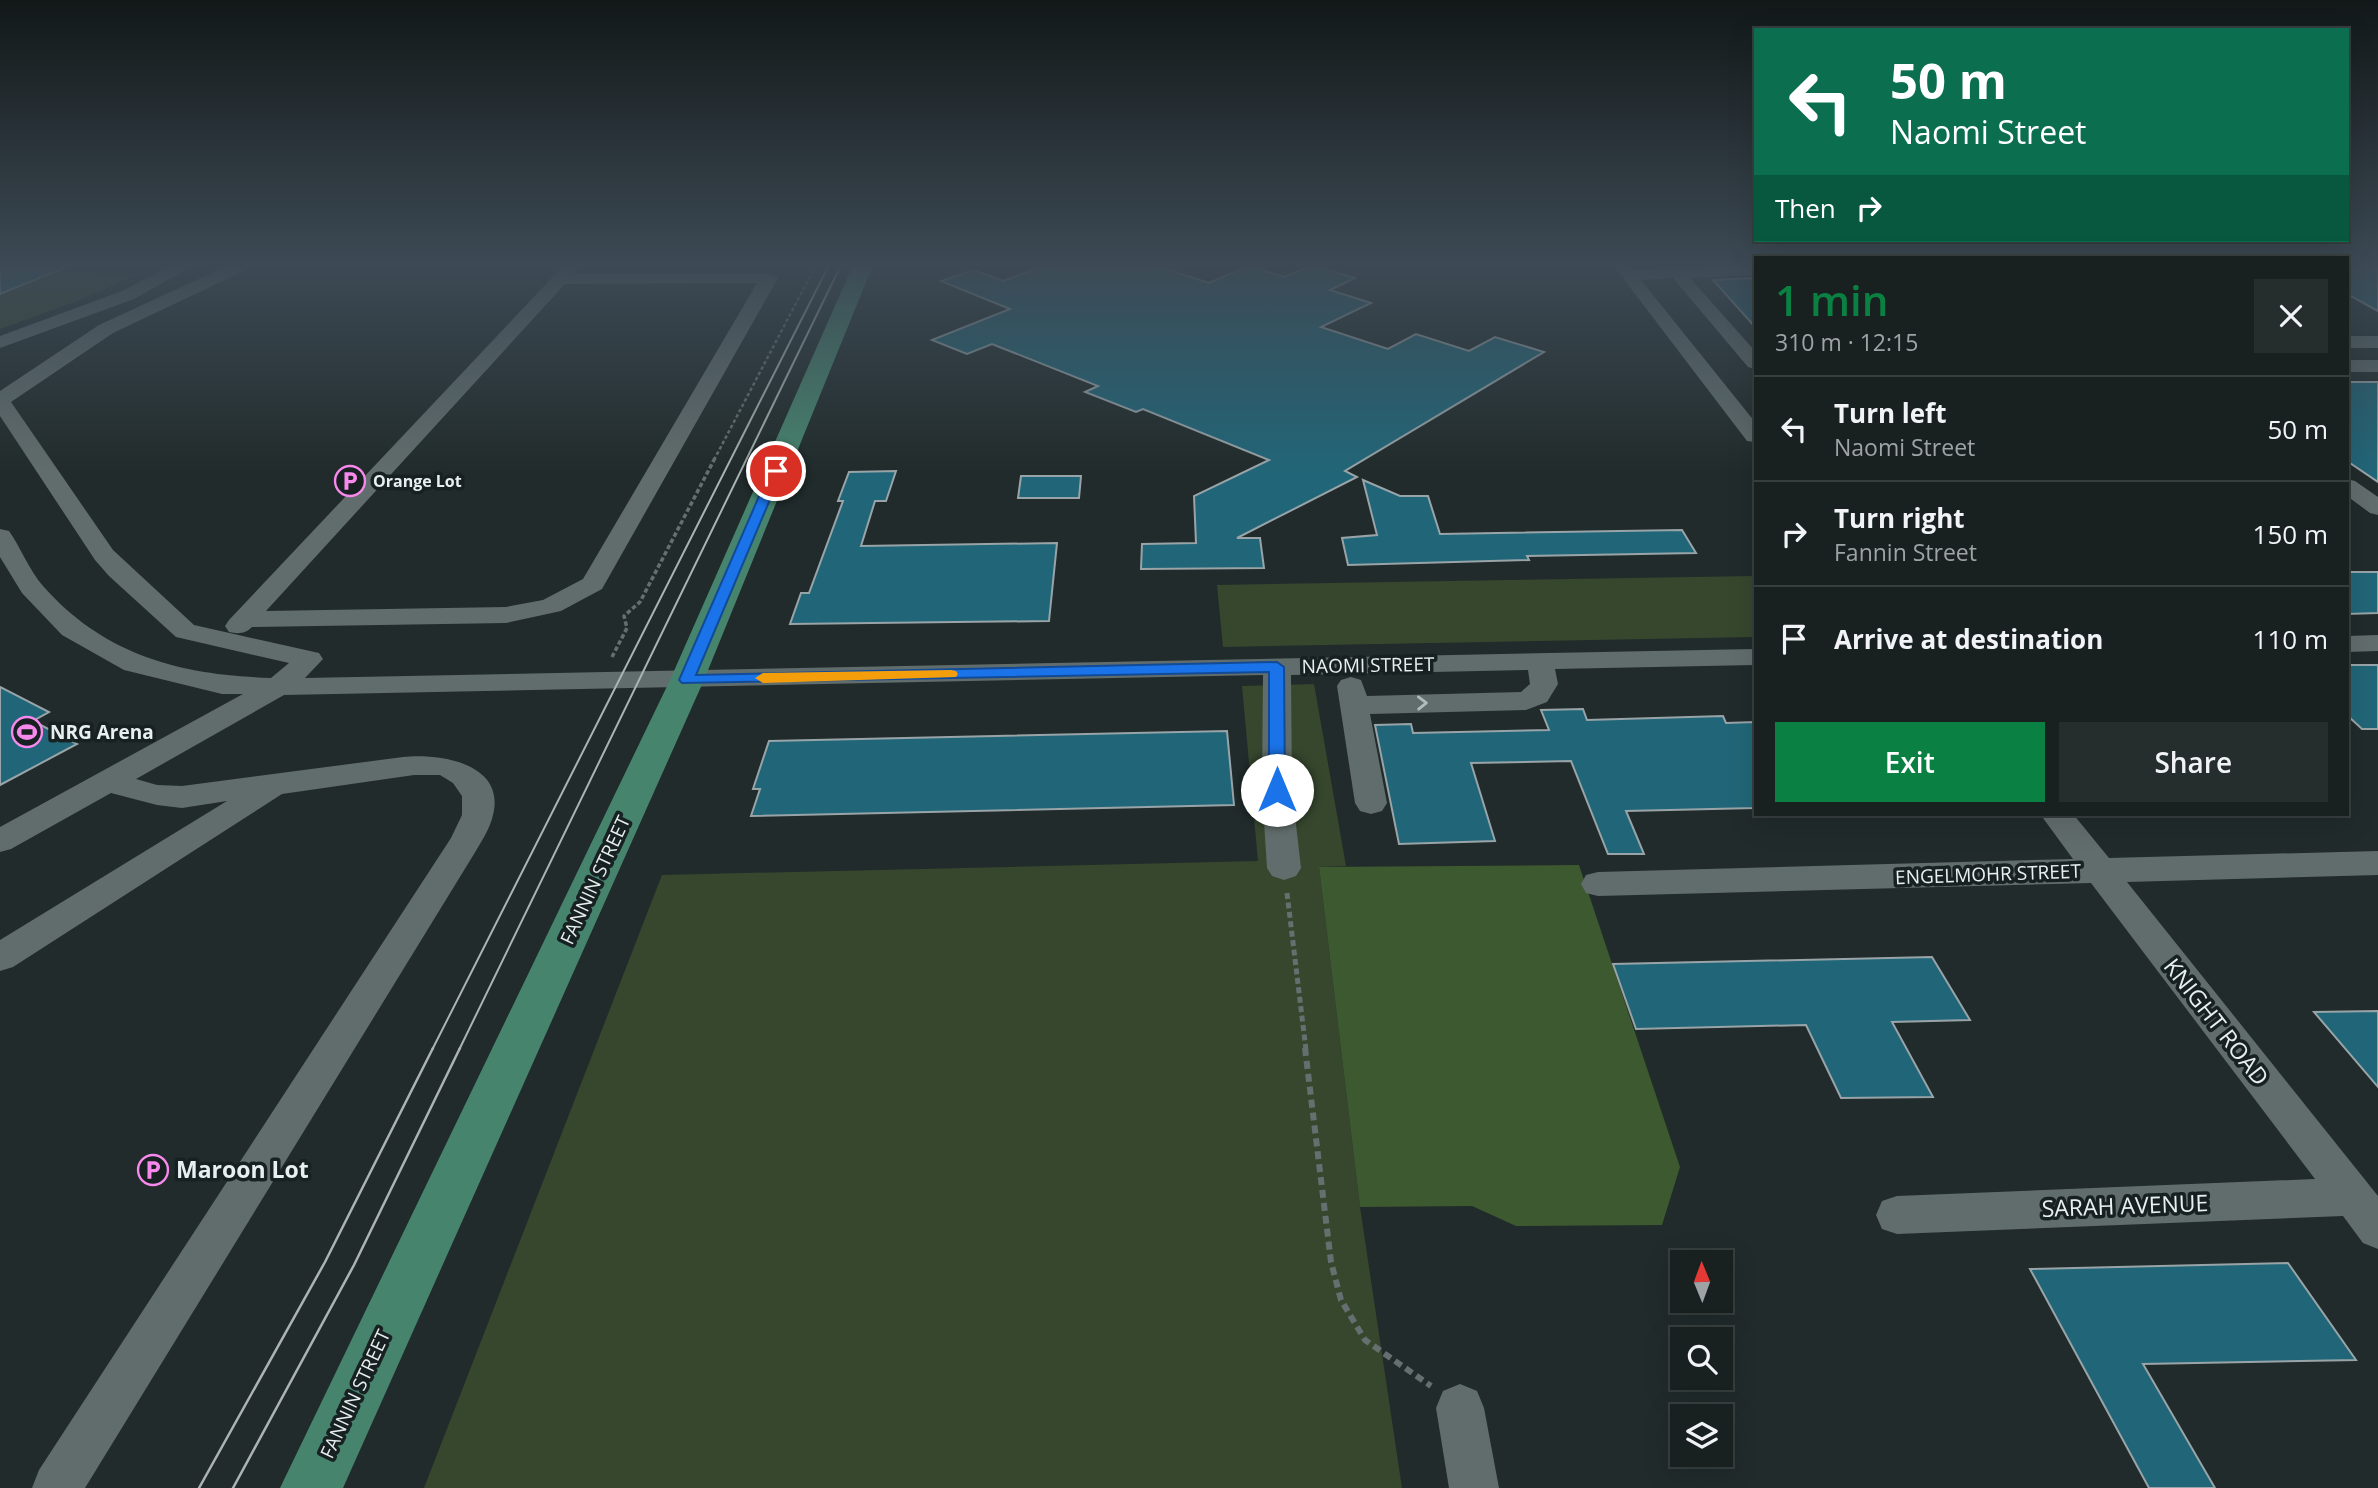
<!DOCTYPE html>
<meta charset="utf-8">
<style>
:root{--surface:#192020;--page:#262d2d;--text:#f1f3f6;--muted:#9fa3a5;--line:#373e3e;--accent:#0b8043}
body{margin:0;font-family:"Open Sans",sans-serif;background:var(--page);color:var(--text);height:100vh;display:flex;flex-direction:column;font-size:26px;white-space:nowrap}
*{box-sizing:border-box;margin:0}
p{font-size:23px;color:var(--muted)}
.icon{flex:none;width:38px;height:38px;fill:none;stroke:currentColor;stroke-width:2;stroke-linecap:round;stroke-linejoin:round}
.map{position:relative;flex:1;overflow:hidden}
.drawer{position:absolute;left:1754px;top:256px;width:595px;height:560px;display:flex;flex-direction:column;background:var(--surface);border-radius:0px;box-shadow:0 7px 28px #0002,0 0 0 2px var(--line)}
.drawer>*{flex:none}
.top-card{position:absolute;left:1754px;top:28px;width:595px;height:214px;border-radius:0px;box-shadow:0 7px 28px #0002,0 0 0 2px var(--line);background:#0b6e4f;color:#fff;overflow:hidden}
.needle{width:46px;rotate:359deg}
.tools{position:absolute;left:1670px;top:1250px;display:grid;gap:14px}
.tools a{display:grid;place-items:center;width:63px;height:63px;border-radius:0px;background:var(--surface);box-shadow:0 7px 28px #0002,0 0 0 2px var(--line);font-size:35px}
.pin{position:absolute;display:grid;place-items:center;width:60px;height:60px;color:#fff;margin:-30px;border:4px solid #fff;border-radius:50%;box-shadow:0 2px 7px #0007}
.me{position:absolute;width:77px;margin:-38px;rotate:0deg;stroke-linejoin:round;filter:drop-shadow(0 0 5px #0008)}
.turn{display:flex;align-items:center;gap:24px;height:147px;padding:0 21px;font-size:32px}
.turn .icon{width:91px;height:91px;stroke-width:2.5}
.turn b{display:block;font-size:49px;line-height:60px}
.then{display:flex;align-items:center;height:66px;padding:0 21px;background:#0003;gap:14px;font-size:26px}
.round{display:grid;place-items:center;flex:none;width:74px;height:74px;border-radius:0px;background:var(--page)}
.overview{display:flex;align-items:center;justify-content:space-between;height:119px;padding:0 21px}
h1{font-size:42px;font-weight:600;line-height:52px;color:var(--accent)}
.cta{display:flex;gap:14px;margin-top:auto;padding:14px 21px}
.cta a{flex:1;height:80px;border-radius:0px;background:var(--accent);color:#fff;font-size:28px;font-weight:600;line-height:80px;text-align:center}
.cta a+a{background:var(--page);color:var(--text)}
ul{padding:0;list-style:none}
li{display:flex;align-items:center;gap:21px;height:105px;padding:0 21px;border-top:2px solid var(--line)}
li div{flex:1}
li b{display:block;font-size:26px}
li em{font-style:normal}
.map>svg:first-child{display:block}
.green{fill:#36472e}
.forest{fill:#3d592f}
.building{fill:#216678;stroke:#98a4a8;stroke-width:2}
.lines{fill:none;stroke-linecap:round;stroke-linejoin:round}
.path-far3{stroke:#666f6f;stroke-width:2.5;stroke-dasharray:3.5 2.5;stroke-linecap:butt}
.path-far2{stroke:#666f6f;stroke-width:3.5;stroke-dasharray:4.5 2.5;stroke-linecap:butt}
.path-far1{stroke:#666f6f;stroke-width:5;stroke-dasharray:6 3.5;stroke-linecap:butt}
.path{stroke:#666f6f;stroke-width:6;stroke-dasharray:8 5;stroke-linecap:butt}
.minor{fill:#616d6c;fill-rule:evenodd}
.major{fill:#47846e;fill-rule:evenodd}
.tram-far1{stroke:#abb3b3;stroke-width:2}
.tram{stroke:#abb3b3;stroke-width:2.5}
.oneway{stroke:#b2bbbb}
.route{fill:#1a73e8;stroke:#114b97;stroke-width:2}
.slow{fill:#f59e0b}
.labels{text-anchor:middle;stroke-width:7;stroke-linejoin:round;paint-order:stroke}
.far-poi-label{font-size:16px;font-weight:bold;fill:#e8efef;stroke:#172121;text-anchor:start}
.street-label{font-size:19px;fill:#e8efef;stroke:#172121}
.poi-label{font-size:19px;font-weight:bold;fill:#e8efef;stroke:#172121;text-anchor:start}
.near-street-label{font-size:23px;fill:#e8efef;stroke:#172121}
.near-poi-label{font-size:23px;font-weight:bold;fill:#e8efef;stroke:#172121;text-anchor:start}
</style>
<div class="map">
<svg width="2378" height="1488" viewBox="0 0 2378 1488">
<rect width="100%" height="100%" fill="#212b2b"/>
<!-- green -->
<g class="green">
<polygon points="64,272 137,275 80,300 0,329 0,293 40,277"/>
<polygon points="1755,576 1755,637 1223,647 1217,585"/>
<polygon points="1314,684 1346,866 1319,867 1360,1207 1402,1488 424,1488 662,875 1258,861 1242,686"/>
</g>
<!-- forest -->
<polygon class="forest" points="1579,865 1680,1167 1662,1225 1516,1226 1472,1206 1360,1207 1319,867"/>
<!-- building -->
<g class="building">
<polygon points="0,265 69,265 69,266 0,294"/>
<polygon points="1047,265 1154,265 1209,283 1248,266 1285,277 1312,265 1355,278 1330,290 1371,303 1321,327 1388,349 1416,334 1469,351 1495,337 1544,352 1345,471 1357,477 1237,538 1260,538 1264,568 1141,569 1142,544 1196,543 1194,496 1269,460 1143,409 1136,412 1085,392 1098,386 992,344 967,354 932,340 1010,309 941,281 974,270 1003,281"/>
<polygon points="2347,265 2378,265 2378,311 2347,294"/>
<polygon points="1755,278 1755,327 1713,280"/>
<polygon points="2347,382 2378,382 2378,482 2347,461"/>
<polygon points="896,471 886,501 875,501 861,546 1057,543 1049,621 790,624 801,593 809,593 843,501 838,501 849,472"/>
<polygon points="1021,476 1081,476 1079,498 1018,498"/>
<polygon points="1363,480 1400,496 1428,496 1440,534 1682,530 1696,553 1527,556 1529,560 1348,565 1342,538 1377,535"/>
<polygon points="2347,572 2378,572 2378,613 2347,614"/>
<polygon points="2347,665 2378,665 2378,729 2362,729 2347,715"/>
<polygon points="0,687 49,712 33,721 77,744 0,785"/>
<polygon points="1583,709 1587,720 1723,716 1726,723 1755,722 1755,808 1626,811 1644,854 1608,854 1571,761 1471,763 1495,841 1399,844 1375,725 1411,724 1413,733 1549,730 1541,710"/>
<polygon points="1227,731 1234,805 751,816 760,789 753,789 769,741"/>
<polygon points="1932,957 1970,1020 1892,1022 1933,1097 1841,1098 1806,1025 1636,1029 1613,964"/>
<polygon points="2378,1011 2378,1087 2314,1012"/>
<polygon points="2288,1263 2356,1360 2143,1364 2215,1488 2149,1488 2030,1269"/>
</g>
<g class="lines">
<!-- path-far3 -->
<polyline class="path-far3" points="714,460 816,265"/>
<!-- path-far2 -->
<polyline class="path-far2" points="612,657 627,628 624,616 640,602 715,458"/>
<!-- path-far1 -->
<polyline class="path-far1" points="1287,893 1306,1050"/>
<!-- path -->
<polyline class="path" points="1305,1048 1331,1262 1341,1300 1365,1340 1431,1386"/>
<!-- minor -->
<g class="minor">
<polygon points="173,265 194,265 134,299 0,348 0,336 122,291"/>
<path d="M 229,265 L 250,265 L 248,269 L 113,333 L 11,402 L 113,550 L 194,625 L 319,653 L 323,659 L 305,678 L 1755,649 L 1755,665 L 1555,669 L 1558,684 L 1547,702 L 1526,710 L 1370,714 L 1387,803 L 1382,811 L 1371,814 L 1360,811 L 1355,803 L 1337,686 L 1341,680 L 1351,677 L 1361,680 L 1367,696 L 1521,692 L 1530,684 L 1528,670 L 1291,675 L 1292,790 L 1301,868 L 1296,876 L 1284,880 L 1272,876 L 1267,868 L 1262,790 L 1263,675 L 284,695 L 136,779 L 157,785 L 182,786 L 403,757 C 439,753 506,763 493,815 C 490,829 481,842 474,854 L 85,1488 L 32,1488 L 39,1470 L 451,838 L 462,815 L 462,796 L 453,783 L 440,775 L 414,775 L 282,794 L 13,967 L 0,971 L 0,940 L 227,801 L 182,808 L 157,805 L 111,793 L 11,849 L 0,852 L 0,827 L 243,694 L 222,694 L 124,670 L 62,635 L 22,593 L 0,557 L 0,529 L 9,531 C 21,548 29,570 43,586 C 105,656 181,675 271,678 L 289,663 L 176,637 L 109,576 L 95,560 L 0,416 L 0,391 L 99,325 Z"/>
<path d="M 564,265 L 581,265 L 574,274 L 769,273 L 778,278 L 602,589 L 561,611 L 506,623 L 252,627 C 245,634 238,634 229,632 L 225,626 L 229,620 ZM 757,283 L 583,579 L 543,600 L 506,607 L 266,611 L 565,284 Z"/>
<polygon points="1613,265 1630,265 1634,270 1755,265 1755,275 1690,278 1755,351 1755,369 1748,367 1673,278 1641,280 1755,422 1755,442 1747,441"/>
<rect x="2347" y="336" width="31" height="12"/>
<rect x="2347" y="360" width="31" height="12"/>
<polygon points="2347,479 2355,481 2378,497 2378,515 2370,513 2347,496"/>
<polygon points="2378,635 2378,651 2347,652 2347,636"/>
<polygon points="2040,814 2073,814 2109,858 2378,851 2378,875 2127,882 2378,1196 2378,1249 2363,1243 2343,1216 1897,1234 1882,1229 1876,1215 1882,1201 1897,1196 2315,1179 2091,883 1598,896 1586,893 1581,884 1586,875 1598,872 2073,859"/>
<polygon points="1460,1384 1477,1391 1484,1408 1499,1488 1449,1488 1436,1408 1443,1391"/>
</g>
<!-- major -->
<polygon class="major" points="853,265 873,265 704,680 343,1488 280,1488 670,680"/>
<!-- tram-far1 -->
<g class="tram-far1">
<polyline points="432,1050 829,265"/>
<polyline points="459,1050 841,265"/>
</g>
<!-- tram -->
<g class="tram">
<polyline points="199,1488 325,1262 433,1048"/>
<polyline points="233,1488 354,1265 460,1048"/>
</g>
</g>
<!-- one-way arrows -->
<defs><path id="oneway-chevron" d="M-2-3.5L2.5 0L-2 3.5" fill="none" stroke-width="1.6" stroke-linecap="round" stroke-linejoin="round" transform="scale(1.75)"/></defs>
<use class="oneway" href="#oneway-chevron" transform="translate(1422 703) rotate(-1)"/>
<!-- sky -->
<linearGradient id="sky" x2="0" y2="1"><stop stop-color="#121818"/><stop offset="0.56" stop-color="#3d4a55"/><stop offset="1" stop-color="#3d4a55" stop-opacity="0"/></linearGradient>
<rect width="2378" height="473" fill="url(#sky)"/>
<!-- route -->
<polygon class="route" points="776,467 782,471 696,675 1277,662 1284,667 1285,790 1283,794 1277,796 1269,790 1269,672 682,683 679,680 770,471"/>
<!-- slow -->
<polygon class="slow" points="951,670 956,671 958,674 956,677 763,683 755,678 763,673"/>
<!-- icons -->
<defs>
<g id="parking-ring" transform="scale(1.575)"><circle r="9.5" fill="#172121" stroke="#f788ec" stroke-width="1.5"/><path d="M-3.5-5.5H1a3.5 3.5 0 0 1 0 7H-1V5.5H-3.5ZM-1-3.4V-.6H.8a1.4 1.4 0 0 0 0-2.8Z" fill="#f788ec"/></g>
<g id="stadium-ring" transform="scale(1.575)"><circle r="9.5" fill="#172121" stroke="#f788ec" stroke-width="1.5"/><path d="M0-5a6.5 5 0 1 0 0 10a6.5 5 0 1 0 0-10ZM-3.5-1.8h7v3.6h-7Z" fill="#f788ec"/></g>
</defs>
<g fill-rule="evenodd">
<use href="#parking-ring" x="350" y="481"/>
<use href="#stadium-ring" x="27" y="732"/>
<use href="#parking-ring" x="153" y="1170"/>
</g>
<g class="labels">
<!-- far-poi labels -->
<g class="far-poi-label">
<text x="373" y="487">Orange Lot</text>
</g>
<!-- street labels -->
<g class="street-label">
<text transform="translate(1368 665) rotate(-1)" y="7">NAOMI STREET</text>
<text transform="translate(1988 874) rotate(-2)" y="7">ENGELMOHR STREET</text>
<text transform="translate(595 880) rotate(-65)" y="7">FANNIN STREET</text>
<text transform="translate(355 1394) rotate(-65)" y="7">FANNIN STREET</text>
</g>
<!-- poi labels -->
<g class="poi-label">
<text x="50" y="739">NRG Arena</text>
</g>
<!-- near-street labels -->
<g class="near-street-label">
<text transform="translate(2216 1022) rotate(52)" y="8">KNIGHT ROAD</text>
<text transform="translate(2125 1206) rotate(-2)" y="8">SARAH AVENUE</text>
</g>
<!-- near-poi labels -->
<g class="near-poi-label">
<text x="176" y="1178">Maroon Lot</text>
</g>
</g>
</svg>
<div class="tools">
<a><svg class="needle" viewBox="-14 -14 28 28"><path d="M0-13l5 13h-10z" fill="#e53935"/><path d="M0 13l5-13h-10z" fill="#9fa3a5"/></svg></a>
<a><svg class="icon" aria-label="search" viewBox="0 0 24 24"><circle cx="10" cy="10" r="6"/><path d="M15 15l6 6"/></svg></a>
<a><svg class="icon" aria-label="layers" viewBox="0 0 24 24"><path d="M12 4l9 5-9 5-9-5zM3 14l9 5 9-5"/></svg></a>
</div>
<div class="pin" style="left:776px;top:471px;background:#d93025"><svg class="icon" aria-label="arrive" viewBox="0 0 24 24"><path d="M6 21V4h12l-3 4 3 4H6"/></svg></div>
<svg class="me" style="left:1277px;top:790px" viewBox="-20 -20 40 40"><circle r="19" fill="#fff"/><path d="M0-13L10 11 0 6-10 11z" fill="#1a73e8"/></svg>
<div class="top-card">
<div class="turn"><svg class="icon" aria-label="left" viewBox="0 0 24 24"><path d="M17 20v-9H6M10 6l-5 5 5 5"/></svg><div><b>50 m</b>Naomi Street</div></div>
<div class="then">Then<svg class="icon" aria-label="right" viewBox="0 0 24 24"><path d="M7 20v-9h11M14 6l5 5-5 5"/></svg></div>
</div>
<section class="drawer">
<div class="overview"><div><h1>1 min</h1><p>310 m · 12:15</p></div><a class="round"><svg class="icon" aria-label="close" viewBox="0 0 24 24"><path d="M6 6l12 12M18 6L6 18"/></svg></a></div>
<ul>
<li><svg class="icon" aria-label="left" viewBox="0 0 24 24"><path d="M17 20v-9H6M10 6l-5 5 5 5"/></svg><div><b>Turn left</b><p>Naomi Street</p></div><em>50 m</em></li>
<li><svg class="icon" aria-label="right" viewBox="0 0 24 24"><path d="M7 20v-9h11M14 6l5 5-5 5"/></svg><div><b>Turn right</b><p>Fannin Street</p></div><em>150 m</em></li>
<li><svg class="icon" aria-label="arrive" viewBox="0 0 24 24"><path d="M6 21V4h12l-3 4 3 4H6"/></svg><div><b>Arrive at destination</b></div><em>110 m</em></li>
</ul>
<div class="cta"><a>Exit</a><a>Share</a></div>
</section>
</div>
